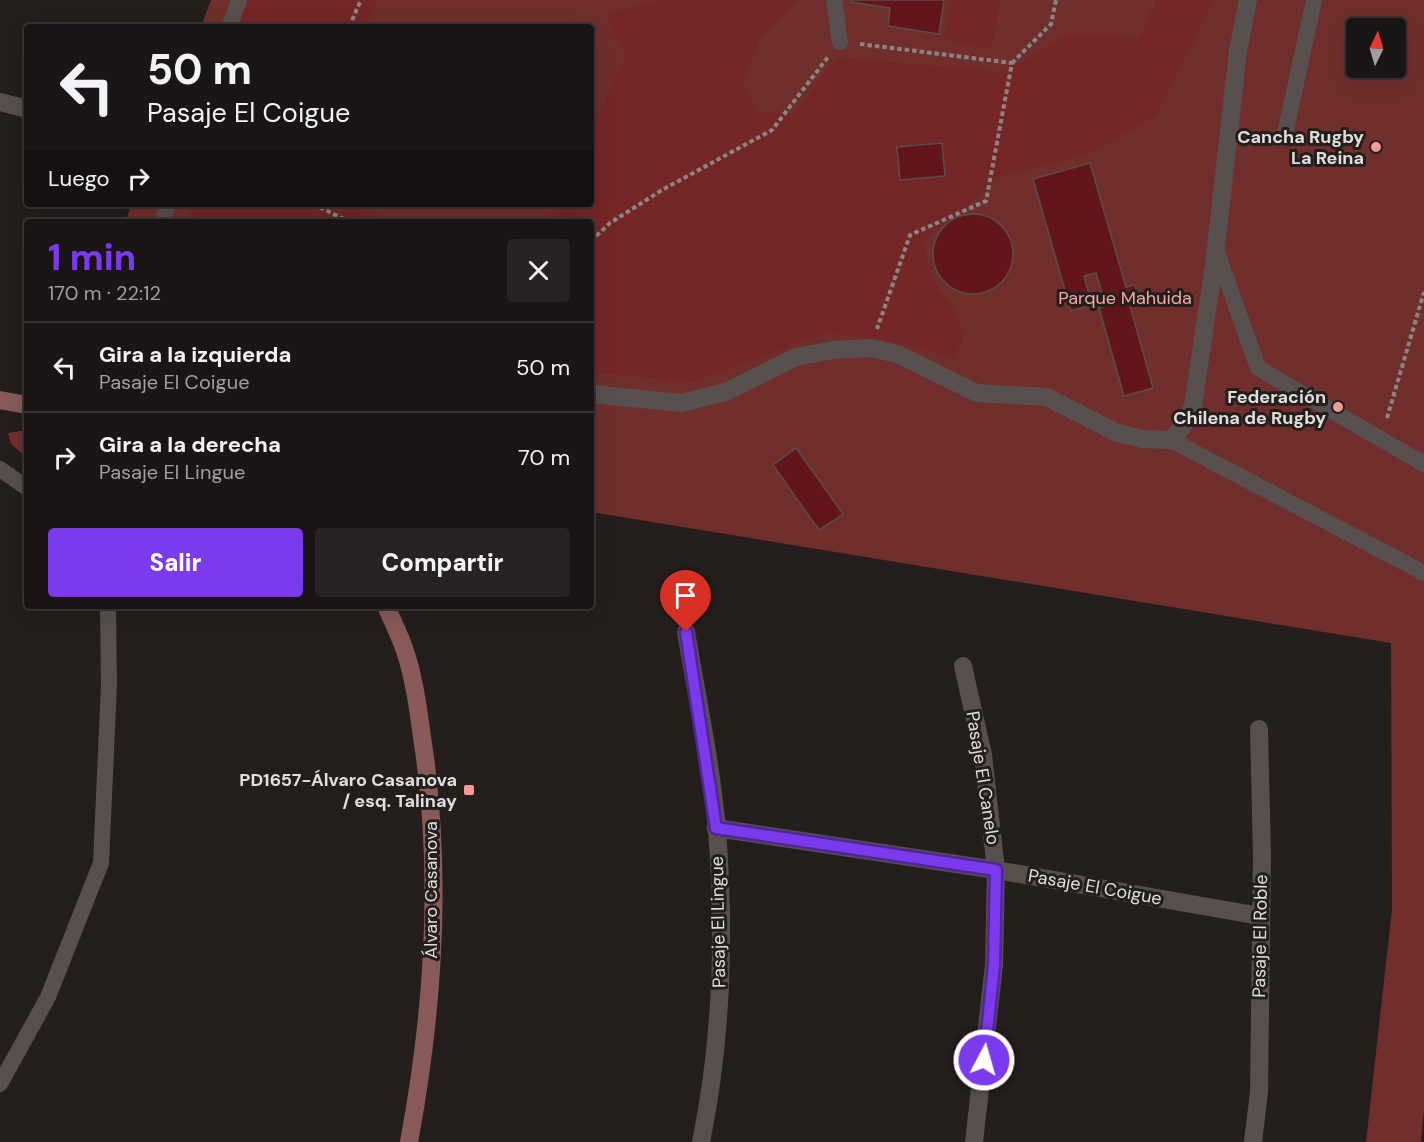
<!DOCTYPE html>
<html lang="es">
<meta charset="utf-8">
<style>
:root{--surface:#1b1616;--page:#282323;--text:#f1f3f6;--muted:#a09fa1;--line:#393535;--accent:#7c3aed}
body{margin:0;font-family:"DM Sans",sans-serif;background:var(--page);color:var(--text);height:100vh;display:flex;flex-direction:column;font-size:22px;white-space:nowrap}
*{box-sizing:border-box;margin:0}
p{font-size:20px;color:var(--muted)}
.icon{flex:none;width:33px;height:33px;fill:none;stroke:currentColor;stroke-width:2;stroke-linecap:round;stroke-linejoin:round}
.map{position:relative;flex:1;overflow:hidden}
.details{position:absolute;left:24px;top:219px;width:570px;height:390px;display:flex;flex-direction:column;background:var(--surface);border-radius:6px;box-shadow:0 6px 24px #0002,0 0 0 2px var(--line)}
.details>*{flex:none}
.guide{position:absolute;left:24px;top:24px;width:570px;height:183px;border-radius:6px;box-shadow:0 6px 24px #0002,0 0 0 2px var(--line);background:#1b1616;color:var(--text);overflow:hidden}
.needle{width:39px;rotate:5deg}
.buttons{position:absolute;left:1346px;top:18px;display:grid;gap:12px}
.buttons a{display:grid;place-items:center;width:60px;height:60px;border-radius:6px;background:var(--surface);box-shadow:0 6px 24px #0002,0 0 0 2px var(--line);font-size:30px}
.pin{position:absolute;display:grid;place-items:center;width:51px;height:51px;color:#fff;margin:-62px -26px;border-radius:50% 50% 50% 0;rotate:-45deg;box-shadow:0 0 6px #0007}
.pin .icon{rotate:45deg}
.me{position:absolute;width:66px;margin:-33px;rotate:6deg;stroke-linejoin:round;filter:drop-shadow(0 0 4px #0008)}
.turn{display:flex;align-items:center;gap:21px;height:126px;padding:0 24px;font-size:27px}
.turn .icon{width:78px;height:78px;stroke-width:2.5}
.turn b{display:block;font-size:42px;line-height:51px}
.then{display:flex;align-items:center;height:57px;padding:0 24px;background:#0003;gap:12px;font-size:22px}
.round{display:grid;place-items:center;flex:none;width:63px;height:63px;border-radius:6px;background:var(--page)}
.headline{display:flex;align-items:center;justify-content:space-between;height:102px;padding:0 24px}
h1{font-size:36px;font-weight:800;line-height:45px;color:var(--accent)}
.action{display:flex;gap:12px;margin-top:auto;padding:12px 24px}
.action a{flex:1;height:69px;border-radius:6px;background:var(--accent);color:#fff;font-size:24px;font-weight:800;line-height:69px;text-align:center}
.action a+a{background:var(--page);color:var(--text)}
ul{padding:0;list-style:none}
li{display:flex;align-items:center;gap:18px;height:90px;padding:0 24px;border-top:2px solid var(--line)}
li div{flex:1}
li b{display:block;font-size:22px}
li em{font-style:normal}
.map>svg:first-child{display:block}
.green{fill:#702f2d;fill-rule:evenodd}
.forest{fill:#752627}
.building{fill:#641519;stroke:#574f4e;stroke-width:1.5}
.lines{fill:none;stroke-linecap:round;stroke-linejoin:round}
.path{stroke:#8b8685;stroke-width:4;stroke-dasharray:4.5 3;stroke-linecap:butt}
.lane{stroke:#58504f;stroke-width:16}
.street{stroke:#58504f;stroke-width:18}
.secondary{stroke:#895a58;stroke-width:18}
.route-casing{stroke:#51269a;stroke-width:15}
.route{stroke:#7c3aed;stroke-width:10}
.poi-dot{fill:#f59b97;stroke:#241e1d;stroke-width:2}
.labels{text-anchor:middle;stroke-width:6;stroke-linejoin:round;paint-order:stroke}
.poi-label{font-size:18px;font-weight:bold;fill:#e2dddd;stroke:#241e1d;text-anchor:end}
.park-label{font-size:18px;fill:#f2aaa6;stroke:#241e1d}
.street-label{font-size:18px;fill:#e2dddd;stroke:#241e1d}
</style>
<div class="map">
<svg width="1424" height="1142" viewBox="0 0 1424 1142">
<rect width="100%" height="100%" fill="#241e1d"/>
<!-- green -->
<g class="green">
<path d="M 211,0 L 1424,0 L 1424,1109 L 1421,1142 L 1366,1142 L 1392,909 L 1391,643 L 591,512 L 591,222 L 125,222 L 132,204 L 591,204 L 591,27 L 201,27 ZM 1356,28 L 1395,28 L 1395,68 L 1356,68 Z"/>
<polygon points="27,430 27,458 11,444 8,433"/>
</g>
<!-- forest -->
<g class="forest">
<polygon points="248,0 377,0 365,27 238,27"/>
<polygon points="665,0 797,0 761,36 742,84 758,113 794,113 837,57 1004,72 1066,35 1140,38 1156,0 1213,0 1196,38 1155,116 1088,154 997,177 976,199 924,240 930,276 954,309 964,334 954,359 906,344 828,333 692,382 591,372 591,222 548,222 557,204 591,204 591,131 626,56 605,13"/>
<polygon points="951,0 1001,0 991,49 944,40"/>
<polygon points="186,204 349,204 393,222 199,222 187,210"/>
</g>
<!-- building -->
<g class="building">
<polygon points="851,0 944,0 939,34 888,26 890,8 851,2"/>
<polygon points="942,143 945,176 900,180 897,147"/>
<polygon points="1090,163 1126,287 1135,285 1138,296 1128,299 1153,388 1124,396 1099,308 1106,306 1096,273 1084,276 1092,305 1071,311 1033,179"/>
<circle cx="973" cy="254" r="40"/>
<polygon points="796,448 843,514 819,530 773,465"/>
</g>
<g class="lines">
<!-- path -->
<g class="path">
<polyline points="349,27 361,0"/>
<polyline points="860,44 1012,63 986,201 910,235 877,329"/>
<polyline points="1012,63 1051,24 1056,0"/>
<polyline points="313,204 350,222"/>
<polyline points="591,241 610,223 662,190 772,130 828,57"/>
<polyline points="1387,418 1424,292"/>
</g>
<!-- lane -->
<g class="lane">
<polyline points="834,0 840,42"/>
<polyline points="229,27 239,0"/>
<polyline points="1285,134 1314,0"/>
<polyline points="162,222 168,204"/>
<polyline points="1216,249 1258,368 1424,464"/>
<polyline points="1171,440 1424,573"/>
<polyline points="0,469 27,488"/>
<polyline points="0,1084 48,997 101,863 109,685 108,606"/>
</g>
<!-- street -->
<g class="street">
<polyline points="0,102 27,109"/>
<polyline points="591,394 682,403 725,392 796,357 833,350 871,348 897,354 977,393 1047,397 1115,432 1142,439 1171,440 1183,426 1193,406 1214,265 1238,51 1248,0"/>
<path d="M 686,632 C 697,697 711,763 717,830 C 725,933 722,1040 701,1142"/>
<polyline points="963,666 983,755 996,870 994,965 974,1142"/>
<polyline points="716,828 996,870 1260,916"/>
<polyline points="1253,1142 1259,1092 1262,856 1259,729"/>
</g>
<!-- secondary -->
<g class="secondary">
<polyline points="0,400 27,405"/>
<path d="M 386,606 C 392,620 399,634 404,648 C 414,676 418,708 422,737 C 443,872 434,1008 409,1142"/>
</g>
</g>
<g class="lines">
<!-- route casing -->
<g class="route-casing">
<polyline id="route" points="686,632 716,828 996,870 994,965 984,1060"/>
</g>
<!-- route -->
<use href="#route" class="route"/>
</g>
<!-- markers -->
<g class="poi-dot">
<circle cx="1376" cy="147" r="6"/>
<circle cx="1338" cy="407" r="6"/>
<rect x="463" y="784" width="12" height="12" rx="3"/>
</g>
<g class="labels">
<!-- poi labels -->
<g class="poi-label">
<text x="1364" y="143">Cancha Rugby<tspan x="1364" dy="21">La Reina</tspan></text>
<text x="1326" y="403">Federación<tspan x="1326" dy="21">Chilena de Rugby</tspan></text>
<text x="457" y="786">PD1657-Álvaro Casanova<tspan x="457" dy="21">/ esq. Talinay</tspan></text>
</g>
<!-- park labels -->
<g class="park-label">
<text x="1125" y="304">Parque Mahuida</text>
</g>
<!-- street labels -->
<g class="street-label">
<text transform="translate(983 778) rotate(81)" y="6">Pasaje El Canelo</text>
<text transform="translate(1095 887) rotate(10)" y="6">Pasaje El Coigue</text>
<text transform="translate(431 890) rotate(-90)" y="6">Álvaro Casanova</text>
<text transform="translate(718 922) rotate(-91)" y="6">Pasaje El Lingue</text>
<text transform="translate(1260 936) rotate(-89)" y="6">Pasaje El Roble</text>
</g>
</g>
</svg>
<div class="buttons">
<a><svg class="needle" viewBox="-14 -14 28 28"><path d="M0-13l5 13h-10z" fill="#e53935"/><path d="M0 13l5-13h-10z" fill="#a09fa1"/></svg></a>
</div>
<div class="pin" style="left:686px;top:632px;background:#d93025"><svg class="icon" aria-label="arrive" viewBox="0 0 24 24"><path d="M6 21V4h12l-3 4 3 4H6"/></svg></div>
<svg class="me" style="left:984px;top:1060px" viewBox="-20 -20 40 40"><circle r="17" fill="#7c3aed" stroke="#fff" stroke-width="3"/><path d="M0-11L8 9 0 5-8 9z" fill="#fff"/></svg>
<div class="guide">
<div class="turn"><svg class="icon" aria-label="left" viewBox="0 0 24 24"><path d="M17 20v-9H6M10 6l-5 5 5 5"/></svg><div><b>50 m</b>Pasaje El Coigue</div></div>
<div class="then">Luego<svg class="icon" aria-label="right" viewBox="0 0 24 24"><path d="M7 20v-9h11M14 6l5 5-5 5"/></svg></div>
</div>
<section class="details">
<div class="headline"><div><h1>1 min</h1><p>170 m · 22:12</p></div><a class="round"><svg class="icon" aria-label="close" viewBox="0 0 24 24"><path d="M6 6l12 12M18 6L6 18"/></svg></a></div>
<ul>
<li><svg class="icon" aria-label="left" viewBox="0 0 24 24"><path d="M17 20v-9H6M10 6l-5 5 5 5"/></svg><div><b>Gira a la izquierda</b><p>Pasaje El Coigue</p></div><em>50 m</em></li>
<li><svg class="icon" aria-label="right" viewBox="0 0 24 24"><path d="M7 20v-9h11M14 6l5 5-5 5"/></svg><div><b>Gira a la derecha</b><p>Pasaje El Lingue</p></div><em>70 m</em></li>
</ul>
<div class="action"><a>Salir</a><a>Compartir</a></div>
</section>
</div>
